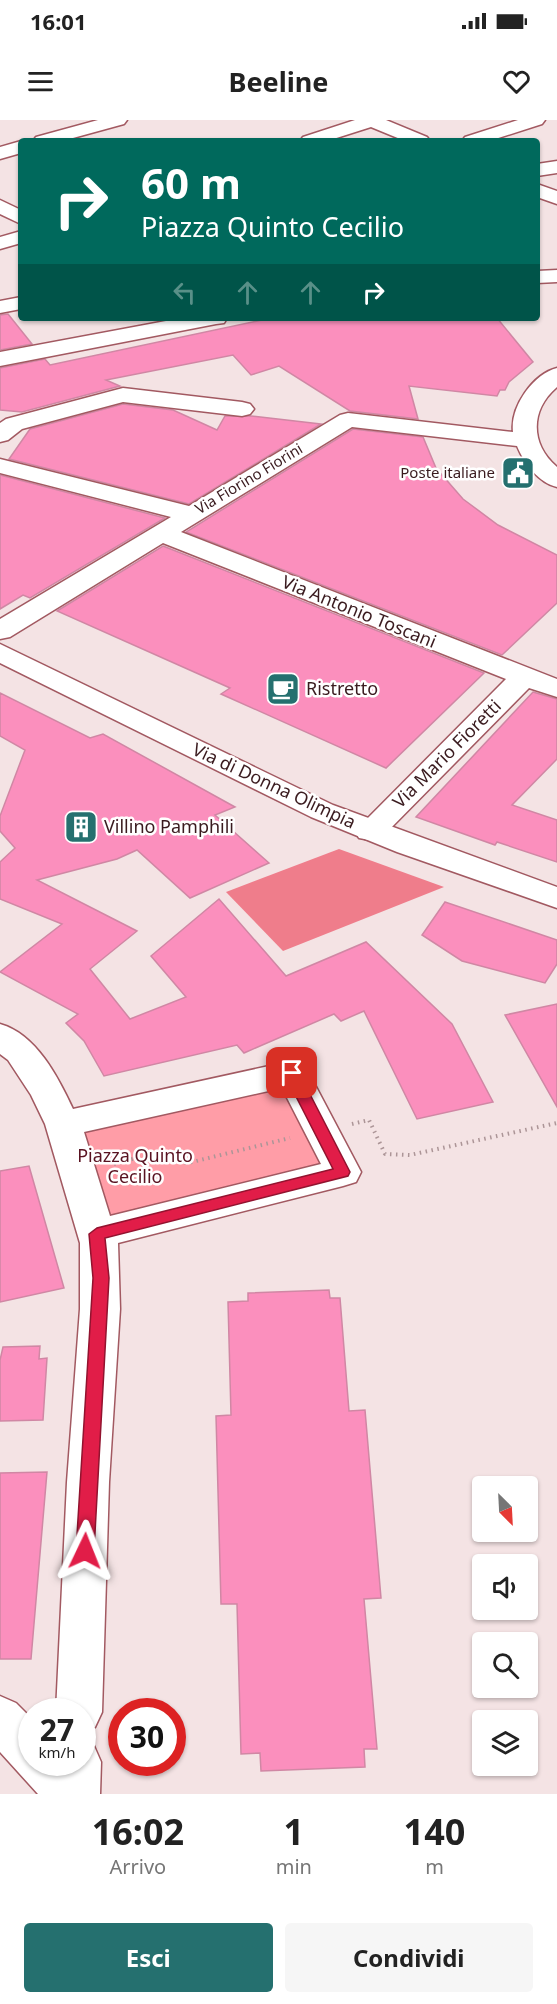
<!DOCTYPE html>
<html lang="it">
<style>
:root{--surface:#fff;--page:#f6f6f6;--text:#222;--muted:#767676;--accent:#25706f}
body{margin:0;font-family:"Noto Sans",sans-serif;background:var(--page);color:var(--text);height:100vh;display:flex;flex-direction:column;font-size:22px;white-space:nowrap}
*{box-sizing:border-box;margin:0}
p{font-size:20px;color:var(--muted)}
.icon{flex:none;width:33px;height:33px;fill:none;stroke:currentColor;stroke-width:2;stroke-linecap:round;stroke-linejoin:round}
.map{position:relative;height:1674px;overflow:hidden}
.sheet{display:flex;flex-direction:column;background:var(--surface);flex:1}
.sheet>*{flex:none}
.guide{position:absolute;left:18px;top:18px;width:522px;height:183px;border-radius:6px;box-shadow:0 2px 4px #0004;background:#00695c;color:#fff;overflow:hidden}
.needle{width:39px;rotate:156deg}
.fabs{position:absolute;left:472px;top:1356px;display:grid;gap:12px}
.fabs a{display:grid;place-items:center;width:66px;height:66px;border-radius:6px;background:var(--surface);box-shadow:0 2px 4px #0004;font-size:30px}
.speed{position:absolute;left:18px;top:1578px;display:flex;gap:12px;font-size:30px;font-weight:700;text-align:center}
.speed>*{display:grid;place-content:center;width:78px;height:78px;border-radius:50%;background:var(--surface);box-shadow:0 2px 4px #0004;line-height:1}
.speed small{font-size:15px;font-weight:400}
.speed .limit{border:9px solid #d22;background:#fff;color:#111}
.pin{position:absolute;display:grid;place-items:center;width:51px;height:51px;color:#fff;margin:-26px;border-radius:12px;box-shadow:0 3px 9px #0006}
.me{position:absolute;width:66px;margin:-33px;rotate:2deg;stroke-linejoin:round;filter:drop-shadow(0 0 4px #0008)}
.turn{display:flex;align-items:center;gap:21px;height:126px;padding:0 24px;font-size:27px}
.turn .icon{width:78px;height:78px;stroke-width:2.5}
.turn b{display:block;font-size:42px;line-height:51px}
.lanes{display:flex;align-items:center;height:57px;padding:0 24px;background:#0003;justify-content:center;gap:30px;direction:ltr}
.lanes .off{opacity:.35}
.eta{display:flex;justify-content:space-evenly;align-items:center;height:102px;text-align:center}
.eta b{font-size:36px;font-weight:700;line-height:42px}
.primary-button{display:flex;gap:12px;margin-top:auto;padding:12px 24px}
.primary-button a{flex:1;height:69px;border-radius:6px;background:var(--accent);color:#fff;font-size:24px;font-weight:700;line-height:69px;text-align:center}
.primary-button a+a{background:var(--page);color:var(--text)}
.status{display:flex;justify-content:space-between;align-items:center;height:42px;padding:0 30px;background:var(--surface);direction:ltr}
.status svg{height:16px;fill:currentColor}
header{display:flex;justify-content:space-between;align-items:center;height:78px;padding:0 24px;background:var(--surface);font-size:27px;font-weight:700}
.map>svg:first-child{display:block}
.green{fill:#ff9da7}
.forest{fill:#ef7d8b}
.building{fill:#fb8fbd;stroke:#d087a4;stroke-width:1.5}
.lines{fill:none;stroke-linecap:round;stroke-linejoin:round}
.street-casing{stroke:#a25961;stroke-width:3}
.secondary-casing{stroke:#a25961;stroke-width:3}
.path{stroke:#ac9597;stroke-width:4;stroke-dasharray:1.5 4.5;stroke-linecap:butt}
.street{fill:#fff;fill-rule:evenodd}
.secondary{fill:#fff;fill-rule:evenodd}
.route{fill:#e11d48;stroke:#92132f;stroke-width:1.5}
.labels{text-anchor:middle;stroke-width:5;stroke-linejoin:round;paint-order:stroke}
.far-poi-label{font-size:15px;fill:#3a1b1f;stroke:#fff;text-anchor:end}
.far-street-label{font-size:15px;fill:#3a1b1f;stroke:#fff}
.street-label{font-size:18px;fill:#3a1b1f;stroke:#fff}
.poi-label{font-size:18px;fill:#3a1b1f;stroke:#fff;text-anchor:start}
.park-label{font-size:18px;fill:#591221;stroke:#fff}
</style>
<div class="status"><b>16:01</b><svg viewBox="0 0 49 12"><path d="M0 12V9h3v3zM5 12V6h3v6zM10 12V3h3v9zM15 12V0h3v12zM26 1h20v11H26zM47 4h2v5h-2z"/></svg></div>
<header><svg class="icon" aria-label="menu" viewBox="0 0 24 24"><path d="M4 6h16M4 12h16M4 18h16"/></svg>Beeline<svg class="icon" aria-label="heart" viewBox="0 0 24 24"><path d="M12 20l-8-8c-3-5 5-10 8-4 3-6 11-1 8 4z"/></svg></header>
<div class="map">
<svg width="557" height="1674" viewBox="0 0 557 1674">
<rect width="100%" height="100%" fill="#f4e3e4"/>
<!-- green -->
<polygon class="green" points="292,953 343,1052 97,1114 63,1004"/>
<!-- forest -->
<polygon class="forest" points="339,729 444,767 283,831 226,772"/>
<!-- building -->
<g class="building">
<polygon points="8,194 32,224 0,230 0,195"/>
<polygon points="271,198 497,198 533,242 509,262 505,270 500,270 497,276 409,266 418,299 350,291 279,246 251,255 233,235 106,260 120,266 22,292 0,290 0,248 45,239 50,245"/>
<polygon points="123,284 173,290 217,310 225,296 251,296 321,304 189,384 9,339 30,309"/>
<polygon points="353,309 423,317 436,348 463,379 498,405 557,435 557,483 502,535 186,412"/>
<polygon points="0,355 165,398 30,478 23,475 0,489"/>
<polygon points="163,426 484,553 386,648 221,574 230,568 57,491"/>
<polygon points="533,572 557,579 557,639 512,685 557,700 557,742 497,722 495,725 416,697"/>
<polygon points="0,573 90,618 103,614 235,687 215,695 269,743 190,778 137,730 117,739 37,760 137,811 90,849 130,899 186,877 151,836 219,779 286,856 366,822 452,904 493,982 417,999 364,891 341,901 334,894 244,933 237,925 104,956 84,921 66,903 78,894 0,852 62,804 0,779 0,742 15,728 0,711 0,696 25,630 0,616"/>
<polygon points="445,782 557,820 557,844 545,863 462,841 422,815"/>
<polygon points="557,884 557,987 505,895"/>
<polygon points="29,1046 64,1168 0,1182 0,1051"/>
<polygon points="329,1170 330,1178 340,1178 349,1291 365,1290 381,1478 364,1479 377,1629 364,1629 365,1647 261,1651 260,1633 241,1634 237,1484 221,1484 216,1296 231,1295 228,1182 248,1181 248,1173"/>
<polygon points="40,1226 39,1239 47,1238 43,1300 0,1301 0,1240 3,1227"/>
<polygon points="47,1352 31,1539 0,1539 0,1353"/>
</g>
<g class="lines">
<!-- street casing -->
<g class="street-casing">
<g id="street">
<polygon points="98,0 127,0 124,4 62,21 33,21 36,17"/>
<polygon points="355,0 386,0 427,17 430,21 405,21 371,7 327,21 300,21 303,17"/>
<polygon points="518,0 545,0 542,4 489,21 462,21 465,17"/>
<polygon points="21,21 21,33 0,39 0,27"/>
<polygon points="557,41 557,53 537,56 537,44"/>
<polygon points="537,64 557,71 557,84 537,77"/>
<polygon points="0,80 21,90 21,104 0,94"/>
<polygon points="21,111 21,123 0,129 0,117"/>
<polygon points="557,150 557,162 537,163 537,151"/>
<polygon points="21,177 21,189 0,193 0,181"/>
<polygon points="182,198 227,198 224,203 216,204 0,246 0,232"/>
<path d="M 557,248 L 557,267 C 530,290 530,324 557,347 L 557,367 C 539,363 524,343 517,326 L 352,307 L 181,412 L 557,559 L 557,577 L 529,568 L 381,718 L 370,720 L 359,718 L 355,711 L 506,559 L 163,423 L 10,517 L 0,519 L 0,499 L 171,397 L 0,353 L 0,339 L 189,386 L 340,295 L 348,293 L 513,312 C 510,287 533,254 557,248 Z"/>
<polygon points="123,268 242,282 250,284 254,289 250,294 242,296 123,282 22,309 8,320 0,322 0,303 6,299"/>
<path d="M 0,904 C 36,914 58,957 73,989 L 292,941 L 304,944 L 361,1052 L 356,1062 L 343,1066 L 118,1123 L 120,1189 L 109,1362 L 102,1592 L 95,1607 L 82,1612 L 82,1592 L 56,1592 L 67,1362 L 80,1189 L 80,1123 L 45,1004 L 31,975 L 8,940 L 0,934 ZM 282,968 L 321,1044 L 110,1096 L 84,1012 Z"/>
<polygon points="0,1576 16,1583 32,1599 32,1642 82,1642 82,1622 94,1626 101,1642 100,1674 38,1674 0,1632"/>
</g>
</g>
<!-- secondary casing -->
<g class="secondary-casing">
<polygon id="secondary" points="0,524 333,685 557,767 557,788 397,732 311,697 0,543"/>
</g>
<!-- path -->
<g class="path">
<polyline points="352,1004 369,1000 385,1034 410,1035 557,1003"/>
<polyline points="114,1044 140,1037 188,1043 290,1018"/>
</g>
<!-- street -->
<use href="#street" class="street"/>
<!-- secondary -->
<use href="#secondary" class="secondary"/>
</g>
<!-- route -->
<polygon class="route" points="292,948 299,953 350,1052 348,1056 105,1118 109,1158 94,1431 92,1437 85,1439 79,1437 76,1431 93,1158 89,1114 97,1108 333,1049 284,953"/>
<!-- icons -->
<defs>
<g id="civic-square" transform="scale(1.725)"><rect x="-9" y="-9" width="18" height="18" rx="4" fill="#25706f" stroke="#fff"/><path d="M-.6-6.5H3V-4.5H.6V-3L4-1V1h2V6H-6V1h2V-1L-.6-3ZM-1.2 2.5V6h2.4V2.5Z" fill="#fff"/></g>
<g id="cafe-square" transform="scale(1.725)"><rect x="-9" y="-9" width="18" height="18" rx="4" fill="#25706f" stroke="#fff"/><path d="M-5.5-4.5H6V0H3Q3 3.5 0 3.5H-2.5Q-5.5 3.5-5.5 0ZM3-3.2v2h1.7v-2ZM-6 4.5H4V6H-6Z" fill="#fff"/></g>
<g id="building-square" transform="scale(1.725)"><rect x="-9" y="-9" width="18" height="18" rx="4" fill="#25706f" stroke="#fff"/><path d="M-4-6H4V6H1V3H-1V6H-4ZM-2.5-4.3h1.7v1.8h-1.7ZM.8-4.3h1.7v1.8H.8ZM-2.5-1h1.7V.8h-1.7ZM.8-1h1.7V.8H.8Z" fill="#fff"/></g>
</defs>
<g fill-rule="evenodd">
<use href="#civic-square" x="518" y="353"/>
<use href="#cafe-square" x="283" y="569"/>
<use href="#building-square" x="81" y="707"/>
</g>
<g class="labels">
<!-- far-poi labels -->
<g class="far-poi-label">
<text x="495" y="358">Poste italiane</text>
</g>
<!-- far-street labels -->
<g class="far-street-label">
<text transform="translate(249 359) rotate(-31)" y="5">Via Fiorino Fiorini</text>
</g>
<!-- street labels -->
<g class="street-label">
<text transform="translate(359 492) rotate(22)" y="6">Via Antonio Toscani</text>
<text transform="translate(447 634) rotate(-45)" y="6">Via Mario Fioretti</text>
<text transform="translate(274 666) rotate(25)" y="6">Via di Donna Olimpia</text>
</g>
<!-- poi labels -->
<g class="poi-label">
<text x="306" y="575">Ristretto</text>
<text x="104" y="713">Villino Pamphili</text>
</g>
<!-- park labels -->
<g class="park-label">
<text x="135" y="1042">Piazza Quinto<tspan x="135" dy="21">Cecilio</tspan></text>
</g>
</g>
</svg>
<div class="fabs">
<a><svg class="needle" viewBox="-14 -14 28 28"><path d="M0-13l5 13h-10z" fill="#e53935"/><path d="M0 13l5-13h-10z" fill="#767676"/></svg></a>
<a><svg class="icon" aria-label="sound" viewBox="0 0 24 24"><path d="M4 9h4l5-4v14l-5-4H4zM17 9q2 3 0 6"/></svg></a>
<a><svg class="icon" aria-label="search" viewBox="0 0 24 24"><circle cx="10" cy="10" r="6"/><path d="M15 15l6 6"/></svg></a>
<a><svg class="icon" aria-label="layers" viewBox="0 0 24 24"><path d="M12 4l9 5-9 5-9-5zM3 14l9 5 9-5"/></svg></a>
</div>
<div class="speed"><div>27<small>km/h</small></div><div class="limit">30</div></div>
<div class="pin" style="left:292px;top:953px;background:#d93025"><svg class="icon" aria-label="arrive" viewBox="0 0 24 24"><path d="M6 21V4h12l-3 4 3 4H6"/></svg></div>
<svg class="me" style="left:85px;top:1431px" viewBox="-20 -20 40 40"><path d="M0-17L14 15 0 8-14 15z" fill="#e11d48" stroke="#fff" stroke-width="4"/></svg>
<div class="guide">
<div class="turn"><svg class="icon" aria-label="right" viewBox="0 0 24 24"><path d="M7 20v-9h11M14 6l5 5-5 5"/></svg><div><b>60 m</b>Piazza Quinto Cecilio</div></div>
<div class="lanes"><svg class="icon off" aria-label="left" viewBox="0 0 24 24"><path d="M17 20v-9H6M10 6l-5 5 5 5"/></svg><svg class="icon off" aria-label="ahead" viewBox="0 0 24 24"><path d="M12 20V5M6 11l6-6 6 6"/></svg><svg class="icon off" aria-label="ahead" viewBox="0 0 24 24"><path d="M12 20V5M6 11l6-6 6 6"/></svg><svg class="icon" aria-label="right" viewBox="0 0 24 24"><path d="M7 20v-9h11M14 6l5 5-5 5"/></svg></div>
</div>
</div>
<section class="sheet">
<div class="eta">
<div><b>16:02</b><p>Arrivo</p></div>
<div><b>1</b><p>min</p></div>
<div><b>140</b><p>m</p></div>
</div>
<div class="primary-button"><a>Esci</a><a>Condividi</a></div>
</section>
